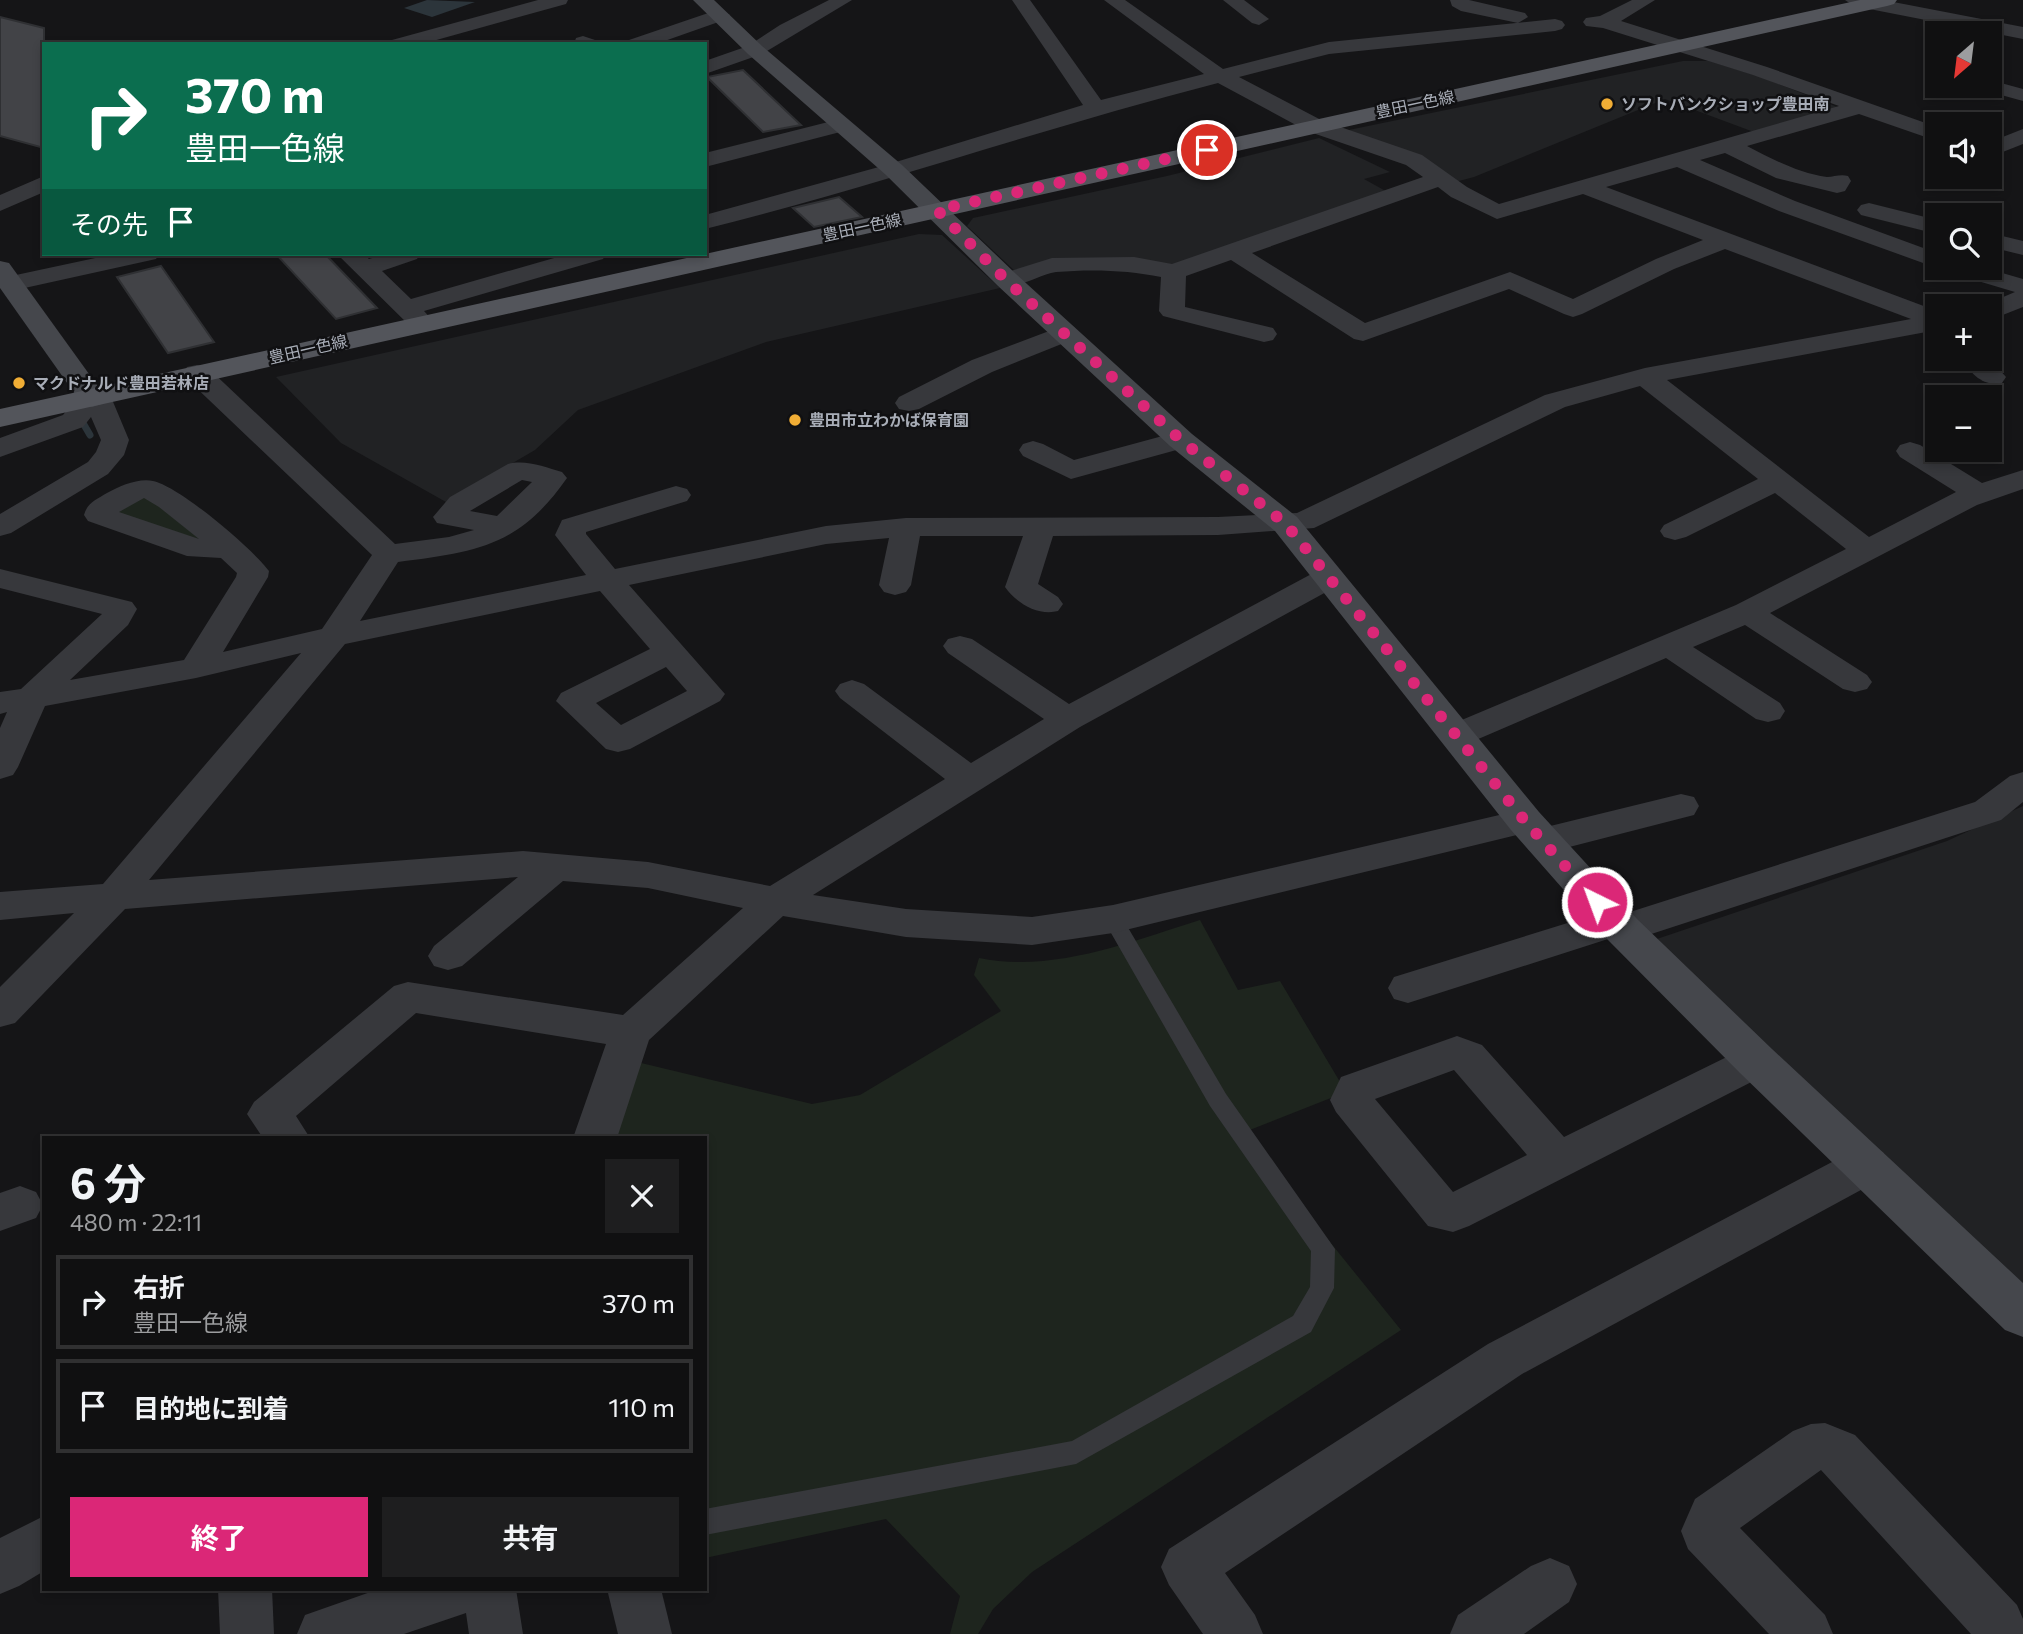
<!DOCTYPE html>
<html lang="ja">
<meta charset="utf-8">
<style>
:root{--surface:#101011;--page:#1e1e1f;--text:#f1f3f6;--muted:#9c9d9f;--line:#303031;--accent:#db2777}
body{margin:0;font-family:Commissioner,"Noto Sans JP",sans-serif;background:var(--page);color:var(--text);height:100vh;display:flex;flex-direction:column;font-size:26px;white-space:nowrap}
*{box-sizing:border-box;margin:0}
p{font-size:23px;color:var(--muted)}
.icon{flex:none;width:38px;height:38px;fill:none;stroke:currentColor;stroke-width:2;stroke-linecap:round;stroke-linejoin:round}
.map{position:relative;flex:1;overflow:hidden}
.side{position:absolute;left:42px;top:1136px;width:665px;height:455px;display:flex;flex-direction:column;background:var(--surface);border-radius:0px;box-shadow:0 4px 10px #0003,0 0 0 2px var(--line)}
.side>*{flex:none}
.guide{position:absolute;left:42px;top:42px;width:665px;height:214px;border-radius:0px;box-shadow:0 4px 10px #0003,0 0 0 2px var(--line);background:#0b6e4f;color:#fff;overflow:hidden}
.needle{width:46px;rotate:208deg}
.buttons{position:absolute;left:1925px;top:21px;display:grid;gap:14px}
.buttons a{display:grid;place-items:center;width:77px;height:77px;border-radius:0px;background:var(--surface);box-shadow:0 4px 10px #0003,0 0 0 2px var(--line);font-size:35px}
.pin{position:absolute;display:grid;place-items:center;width:60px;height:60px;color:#fff;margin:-30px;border:4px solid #fff;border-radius:50%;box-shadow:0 2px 7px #0007}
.me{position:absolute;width:77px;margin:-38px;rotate:318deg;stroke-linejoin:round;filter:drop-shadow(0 0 5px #0008)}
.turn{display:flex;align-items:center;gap:24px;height:147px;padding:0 28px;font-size:32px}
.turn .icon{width:91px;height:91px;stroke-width:2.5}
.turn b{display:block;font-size:49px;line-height:60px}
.then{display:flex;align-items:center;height:66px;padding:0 28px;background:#0003;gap:14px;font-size:26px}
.round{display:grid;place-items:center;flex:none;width:74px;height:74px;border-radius:0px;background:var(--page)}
.headline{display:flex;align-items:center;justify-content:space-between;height:119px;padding:0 28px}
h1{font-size:42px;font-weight:700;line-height:52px}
.cta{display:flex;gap:14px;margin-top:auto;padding:14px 28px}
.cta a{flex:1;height:80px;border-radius:0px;background:var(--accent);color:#fff;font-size:28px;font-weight:700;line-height:80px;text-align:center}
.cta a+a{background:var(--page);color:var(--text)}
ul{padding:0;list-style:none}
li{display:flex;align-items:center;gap:21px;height:94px;margin:0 14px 10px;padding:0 14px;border:4px solid var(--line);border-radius:0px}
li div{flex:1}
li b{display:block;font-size:26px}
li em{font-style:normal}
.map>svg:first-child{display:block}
.built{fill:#212224}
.green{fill:#1e251e}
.water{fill:#2c353b}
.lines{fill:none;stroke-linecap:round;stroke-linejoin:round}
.stream{stroke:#2c353b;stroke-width:7}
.building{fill:#424347;stroke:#2f3033;stroke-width:2}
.lane{fill:#37383c;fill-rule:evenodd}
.street{fill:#37383c;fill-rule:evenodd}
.secondary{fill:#45474c;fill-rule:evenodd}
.primary{fill:#53555b;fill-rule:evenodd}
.route{stroke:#db2777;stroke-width:12;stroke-dasharray:0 21.6}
.poi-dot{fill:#f0ad35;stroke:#101012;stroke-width:2.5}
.labels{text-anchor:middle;stroke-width:5;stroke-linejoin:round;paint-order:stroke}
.far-street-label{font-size:16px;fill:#a8adb7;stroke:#101012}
.far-poi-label{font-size:16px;font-weight:bold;fill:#a8adb7;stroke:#101012;text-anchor:start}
</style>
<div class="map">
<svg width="2023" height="1634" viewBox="0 0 2023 1634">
<rect width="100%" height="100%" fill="#151517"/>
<!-- built -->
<g class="built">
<polygon points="1683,61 1709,61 1761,77 1850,112 1762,135 1665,99 1474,177 1455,182 1339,132"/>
<polygon points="1319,138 1390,172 1364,179 1391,194 1171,268 1136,261 1018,274 967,226 973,218 1167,176"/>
<polygon points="919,234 942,235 1000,288 766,342 578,410 535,450 446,502 341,443 276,377"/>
<polygon points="2023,806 2023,1310 1648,942 1947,841"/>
</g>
<!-- green -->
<g class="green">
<polygon points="151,495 202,537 196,540 112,512 116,504"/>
<path d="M 1200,920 L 1238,990 L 1280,981 L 1346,1092 L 1242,1133 L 1401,1330 L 1032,1572 L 993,1609 L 978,1634 L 950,1634 L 960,1596 L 886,1519 L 705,1558 L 705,1138 L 608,1138 L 637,1062 L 812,1104 L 860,1095 L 1001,1011 L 974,975 L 979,958 C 1054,973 1129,942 1200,920 Z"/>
</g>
<!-- water -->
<polygon class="water" points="427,0 475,2 432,17 404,8"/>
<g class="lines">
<!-- stream -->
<polyline class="stream" points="83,413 83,423 90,435"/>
</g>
<!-- building -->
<g class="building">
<polygon points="0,17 44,28 44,148 0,136"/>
<polygon points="743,70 801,125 763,132 707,77"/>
<polygon points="839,197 862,217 814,227 793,208"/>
<polygon points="276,254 325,254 377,308 336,319"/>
<polygon points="161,266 214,342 168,353 117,277"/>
</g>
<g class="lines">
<!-- lane -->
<polygon class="lane" points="1113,912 1120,914 1226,1094 1335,1249 1334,1288 1311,1332 1076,1464 705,1535 705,1509 1072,1441 1293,1316 1310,1287 1311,1251 1210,1106 1103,919 1106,914"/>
<!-- street -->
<g class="street">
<polygon points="538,0 568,0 566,4 422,44 389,44 392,40"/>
<polygon points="829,0 852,0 762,54 705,74 705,61 748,46 780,25"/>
<path d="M 1012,0 L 1030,0 L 1101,100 L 1204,74 L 1104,0 L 1125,0 L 1223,69 L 1329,42 L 1555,19 L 1562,21 L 1565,25 L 1562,29 L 1555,31 L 1329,54 L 1239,77 L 1323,121 L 1422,155 L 1467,187 L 1499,204 L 1839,106 L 1753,75 L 1603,28 L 1586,26 L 1583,22 L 1586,18 L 1600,16 L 1632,0 L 1655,0 L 1621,21 L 1767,67 L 1937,127 L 1937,141 L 1859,114 L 1747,146 C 1772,159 1798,173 1827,177 C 1834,177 1840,174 1848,176 L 1851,181 L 1845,191 L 1837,193 L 1776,178 L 1725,153 L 1700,160 L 1795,201 L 1937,253 L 1937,268 L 1940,268 L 1937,268 L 1779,211 L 1677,167 L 1606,187 L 1937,311 L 1937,330 L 1667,380 L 1869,537 L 1956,492 L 1900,457 L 1896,451 L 1900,445 L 1910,442 L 1920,445 L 1982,483 L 2023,470 L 2023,489 L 1977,505 L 1770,613 L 1867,675 L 1872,682 L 1867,689 L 1855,692 L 1843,689 L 1745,625 L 1693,647 L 1780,703 L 1785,711 L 1780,719 L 1768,722 L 1756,719 L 1666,658 L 1469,743 L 1457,746 L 1445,743 L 1440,735 L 1445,727 L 1736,605 L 1846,549 L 1775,493 L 1686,537 L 1675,540 L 1664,537 L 1660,531 L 1664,525 L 1758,479 L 1640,386 L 1565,407 L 1314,528 L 1218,535 L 1053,536 L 1038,584 L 1058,597 L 1063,604 L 1058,611 C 1039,616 1017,604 1005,587 L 1023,536 L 920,536 L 911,585 L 906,592 L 895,595 L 884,592 L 879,585 L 889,538 L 826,544 L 629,585 L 725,694 L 720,701 L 630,749 L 618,752 L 606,749 L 556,701 L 561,693 L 650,649 L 600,591 L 345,644 L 149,880 L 523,851 L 648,862 L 770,886 L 945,779 L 840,698 L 835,691 L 840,684 L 852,680 L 864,684 L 971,763 L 1044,719 L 948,653 L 943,646 L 948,639 L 960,636 L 972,639 L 1069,704 L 1317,571 L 1328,569 L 1339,571 L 1344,578 L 1339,585 L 1080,727 L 813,895 L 906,909 L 1032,917 L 1113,905 L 1525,809 L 1538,812 L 1543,821 L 1538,829 L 1681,794 L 1694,797 L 1699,806 L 1694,815 L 1542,854 L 1529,850 L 1523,841 L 1529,832 L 1113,933 L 1032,945 L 906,937 L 783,916 L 649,1040 L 617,1138 L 573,1138 L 606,1044 L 416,1013 L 296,1116 L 310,1138 L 263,1138 L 247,1114 L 254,1102 L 394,986 L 408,982 L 623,1015 L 743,908 L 648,888 L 563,881 L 462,966 L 448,970 L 434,966 L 428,956 L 434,946 L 518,877 L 125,909 L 15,1023 L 0,1027 L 0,987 L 74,913 L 0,920 L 0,892 L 103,884 L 301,653 L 196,678 L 45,706 L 18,767 L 13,775 L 0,779 L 0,728 L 7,712 L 0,714 L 0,692 L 21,689 L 102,614 L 0,588 L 0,569 L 132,602 L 137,609 L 128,625 L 70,680 L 184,660 L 236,577 L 237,573 L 221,558 L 187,556 L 88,521 L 84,515 C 87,503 97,499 107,493 C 120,486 138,478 153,481 C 179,486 253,549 269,571 L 268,577 L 223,652 L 322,629 L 372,555 L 187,379 L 183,373 L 187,367 L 197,365 L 207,367 L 395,544 L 449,537 L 474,530 L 437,523 L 433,517 L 450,497 L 508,464 C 525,459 545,467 562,472 L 567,478 C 519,547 476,552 398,562 L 360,621 L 586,575 L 555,535 L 562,520 L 676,486 L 687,489 L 691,495 L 687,501 L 586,532 L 586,534 L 615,569 L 826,526 L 906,518 L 1218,517 L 1297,513 L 1545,395 L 1645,368 L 1911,319 L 1725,249 L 1674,269 L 1582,314 L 1573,317 L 1564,314 L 1509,289 L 1363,341 L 1354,339 L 1231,260 L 1186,276 L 1185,307 L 1273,328 L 1277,334 L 1273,340 L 1264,342 L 1163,316 L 1159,311 L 1161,277 C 1128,270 1091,269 1056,272 C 1037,275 1019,290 998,285 L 994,280 L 998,275 L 1052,258 L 1134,257 L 1172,264 L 1423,177 L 1406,165 L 1307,131 L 1218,83 C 1046,127 878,186 705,229 L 705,215 L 886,165 L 1083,105 ZM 1438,187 L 1451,197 L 1497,219 L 1583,194 L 1703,240 L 1656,259 L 1573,299 L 1510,272 L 1365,323 L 1252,253 ZM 522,480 L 532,482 L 497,516 L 470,511 ZM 144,498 L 159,507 L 199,539 L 119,512 ZM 666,667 L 687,691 L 621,725 L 596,703 Z"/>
<polygon points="1223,0 1244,0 1269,19 1259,25 1252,23"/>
<polygon points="1450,0 1469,0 1525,13 1528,17 1518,23 1461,11 1452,6"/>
<polygon points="1845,0 1883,0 2023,27 2023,39 1854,6"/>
<polygon points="720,9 730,15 727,19 656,44 626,44 629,40"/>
<polygon points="583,36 595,40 598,44 574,44 576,38"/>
<polygon points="1990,80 2023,89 2023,101 1983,90 1980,86 1990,86"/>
<polygon points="840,119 848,120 851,125 848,130 705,167 705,153"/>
<polygon points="2023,129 2023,144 1990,157 1990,142"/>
<polygon points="44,176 44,192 0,211 0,195"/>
<polygon points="1949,201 1984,210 1988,215 1941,213 1937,208 1941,203"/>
<polygon points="1869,203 1937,220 1937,234 1861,215 1857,210 1861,205"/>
<polygon points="1990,233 2023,241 2023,255 1990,247"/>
<polygon points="114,254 159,254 156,259 147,261 11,291 0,285 2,278"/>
<polygon points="337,254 363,254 369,259 385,254 420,254 417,259 382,271 411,299 568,254 606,254 603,259 424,311 435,323 431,329 422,331 413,329"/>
<polygon points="1948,268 1985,268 2023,279 2023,307 1990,320 1990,306 1982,306 2015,292 1951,273"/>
<polygon points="1065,325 1074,327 1078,333 1074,339 992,372 919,409 909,411 899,409 895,403 899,397 972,360"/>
<path d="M 1962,359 L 1990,359 L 2006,377 L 2002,383 C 1983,387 1971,374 1962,359 Z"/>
<polygon points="97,389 107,391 111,397 129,440 124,455 108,474 11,533 0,536 0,514 88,462 96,452 101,440 91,417 83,427 0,457 0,438 63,415 82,392"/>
<polygon points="1181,431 1191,434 1195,440 1191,446 1071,479 1023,456 1019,450 1023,444 1033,441 1043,444 1074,460"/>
<polygon points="2023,772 2023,802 2001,820 1636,939 1622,943 1608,939 1408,1003 1394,999 1388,988 1394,977 1616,908 1630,912 1975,802 2010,776"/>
<path d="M 1457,1036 L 1482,1045 L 1564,1137 L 1741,1050 L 1756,1045 L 1771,1050 L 1777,1061 L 1771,1072 L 1469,1226 L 1453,1232 L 1428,1226 L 1336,1112 L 1330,1100 L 1341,1077 ZM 1454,1070 L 1527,1155 L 1453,1192 L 1375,1099 Z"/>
<polygon points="1867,1147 1883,1152 1889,1165 1883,1178 1522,1374 1225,1573 1255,1615 1263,1634 1203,1634 1169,1585 1161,1567 1169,1549 1488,1344 1851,1152"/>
<polygon points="20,1186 36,1192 43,1205 36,1218 0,1231 0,1193"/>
<polygon points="1825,1423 1855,1435 2017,1605 2023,1619 2023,1634 1971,1634 1821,1470 1740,1528 1825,1615 1833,1634 1769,1634 1688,1549 1681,1531 1695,1499 1793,1431 1811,1424"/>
<polygon points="44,1516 44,1571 19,1586 0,1594 0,1538"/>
<polygon points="1550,1558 1569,1566 1577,1584 1569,1602 1524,1634 1450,1634 1458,1615 1531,1566"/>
<polygon points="218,1589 272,1589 274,1634 220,1634"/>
<polygon points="379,1589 516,1589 523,1634 469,1634 466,1613 404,1634 297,1634 305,1615"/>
<polygon points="607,1589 661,1589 672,1634 618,1634"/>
</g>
<!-- secondary -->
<g class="secondary">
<polygon points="693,0 714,0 762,46 902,165 1016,274 1192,434 1297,517 1539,812 1637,919 1772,1049 2023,1283 2023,1337 2005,1330 1740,1073 1607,939 1511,830 1275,531 1170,446 998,286 886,175 748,54"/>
<polygon points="0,261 9,263 102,392 106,398 102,404 92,407 82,404 0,288"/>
</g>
<!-- primary -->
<polygon class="primary" points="1860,0 1897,0 1894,4 1887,6 0,427 0,409"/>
</g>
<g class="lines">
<!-- route -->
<polyline class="route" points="1207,150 937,210 1007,281 1181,440 1286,524 1525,821 1597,902"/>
</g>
<!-- markers -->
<g class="poi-dot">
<circle cx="1607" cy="104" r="7"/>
<circle cx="19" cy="383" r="7"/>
<circle cx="795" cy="420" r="7"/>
</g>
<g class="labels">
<!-- far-street labels -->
<g class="far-street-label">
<text transform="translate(1415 104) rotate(-12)" y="6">豊田一色線</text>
<text transform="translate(862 227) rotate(-12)" y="6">豊田一色線</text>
<text transform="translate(308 349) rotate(-13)" y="6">豊田一色線</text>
</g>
<!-- far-poi labels -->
<g class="far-poi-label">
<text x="1621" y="110">ソフトバンクショップ豊田南</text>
<text x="33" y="389">マクドナルド豊田若林店</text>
<text x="809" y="426">豊田市立わかば保育園</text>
</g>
</g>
</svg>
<div class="buttons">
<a><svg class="needle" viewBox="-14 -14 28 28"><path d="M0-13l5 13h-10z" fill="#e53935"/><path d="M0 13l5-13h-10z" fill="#9c9d9f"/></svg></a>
<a><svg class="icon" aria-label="sound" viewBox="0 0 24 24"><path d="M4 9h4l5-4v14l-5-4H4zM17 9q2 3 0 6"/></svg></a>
<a><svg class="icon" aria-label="search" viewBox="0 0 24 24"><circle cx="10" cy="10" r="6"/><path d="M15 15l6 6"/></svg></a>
<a>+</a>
<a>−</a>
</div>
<div class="pin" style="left:1207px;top:150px;background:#d93025"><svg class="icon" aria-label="arrive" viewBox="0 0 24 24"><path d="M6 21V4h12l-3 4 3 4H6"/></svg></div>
<svg class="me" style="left:1597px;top:902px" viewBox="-20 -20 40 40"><circle r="17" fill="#db2777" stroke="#fff" stroke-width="3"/><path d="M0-11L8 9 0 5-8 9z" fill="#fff"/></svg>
<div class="guide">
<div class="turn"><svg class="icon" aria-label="right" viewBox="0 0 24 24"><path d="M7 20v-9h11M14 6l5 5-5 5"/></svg><div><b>370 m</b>豊田一色線</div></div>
<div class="then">その先<svg class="icon" aria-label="arrive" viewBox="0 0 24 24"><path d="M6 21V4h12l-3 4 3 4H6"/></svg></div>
</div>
<section class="side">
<div class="headline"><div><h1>6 分</h1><p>480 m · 22:11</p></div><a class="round"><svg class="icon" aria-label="close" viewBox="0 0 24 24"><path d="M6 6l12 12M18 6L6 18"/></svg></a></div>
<ul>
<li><svg class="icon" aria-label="right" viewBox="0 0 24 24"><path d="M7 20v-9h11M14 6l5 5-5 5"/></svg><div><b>右折</b><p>豊田一色線</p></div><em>370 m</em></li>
<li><svg class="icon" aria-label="arrive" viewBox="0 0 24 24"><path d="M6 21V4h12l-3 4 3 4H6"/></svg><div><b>目的地に到着</b></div><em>110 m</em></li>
</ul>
<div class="cta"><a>終了</a><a>共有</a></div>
</section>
</div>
